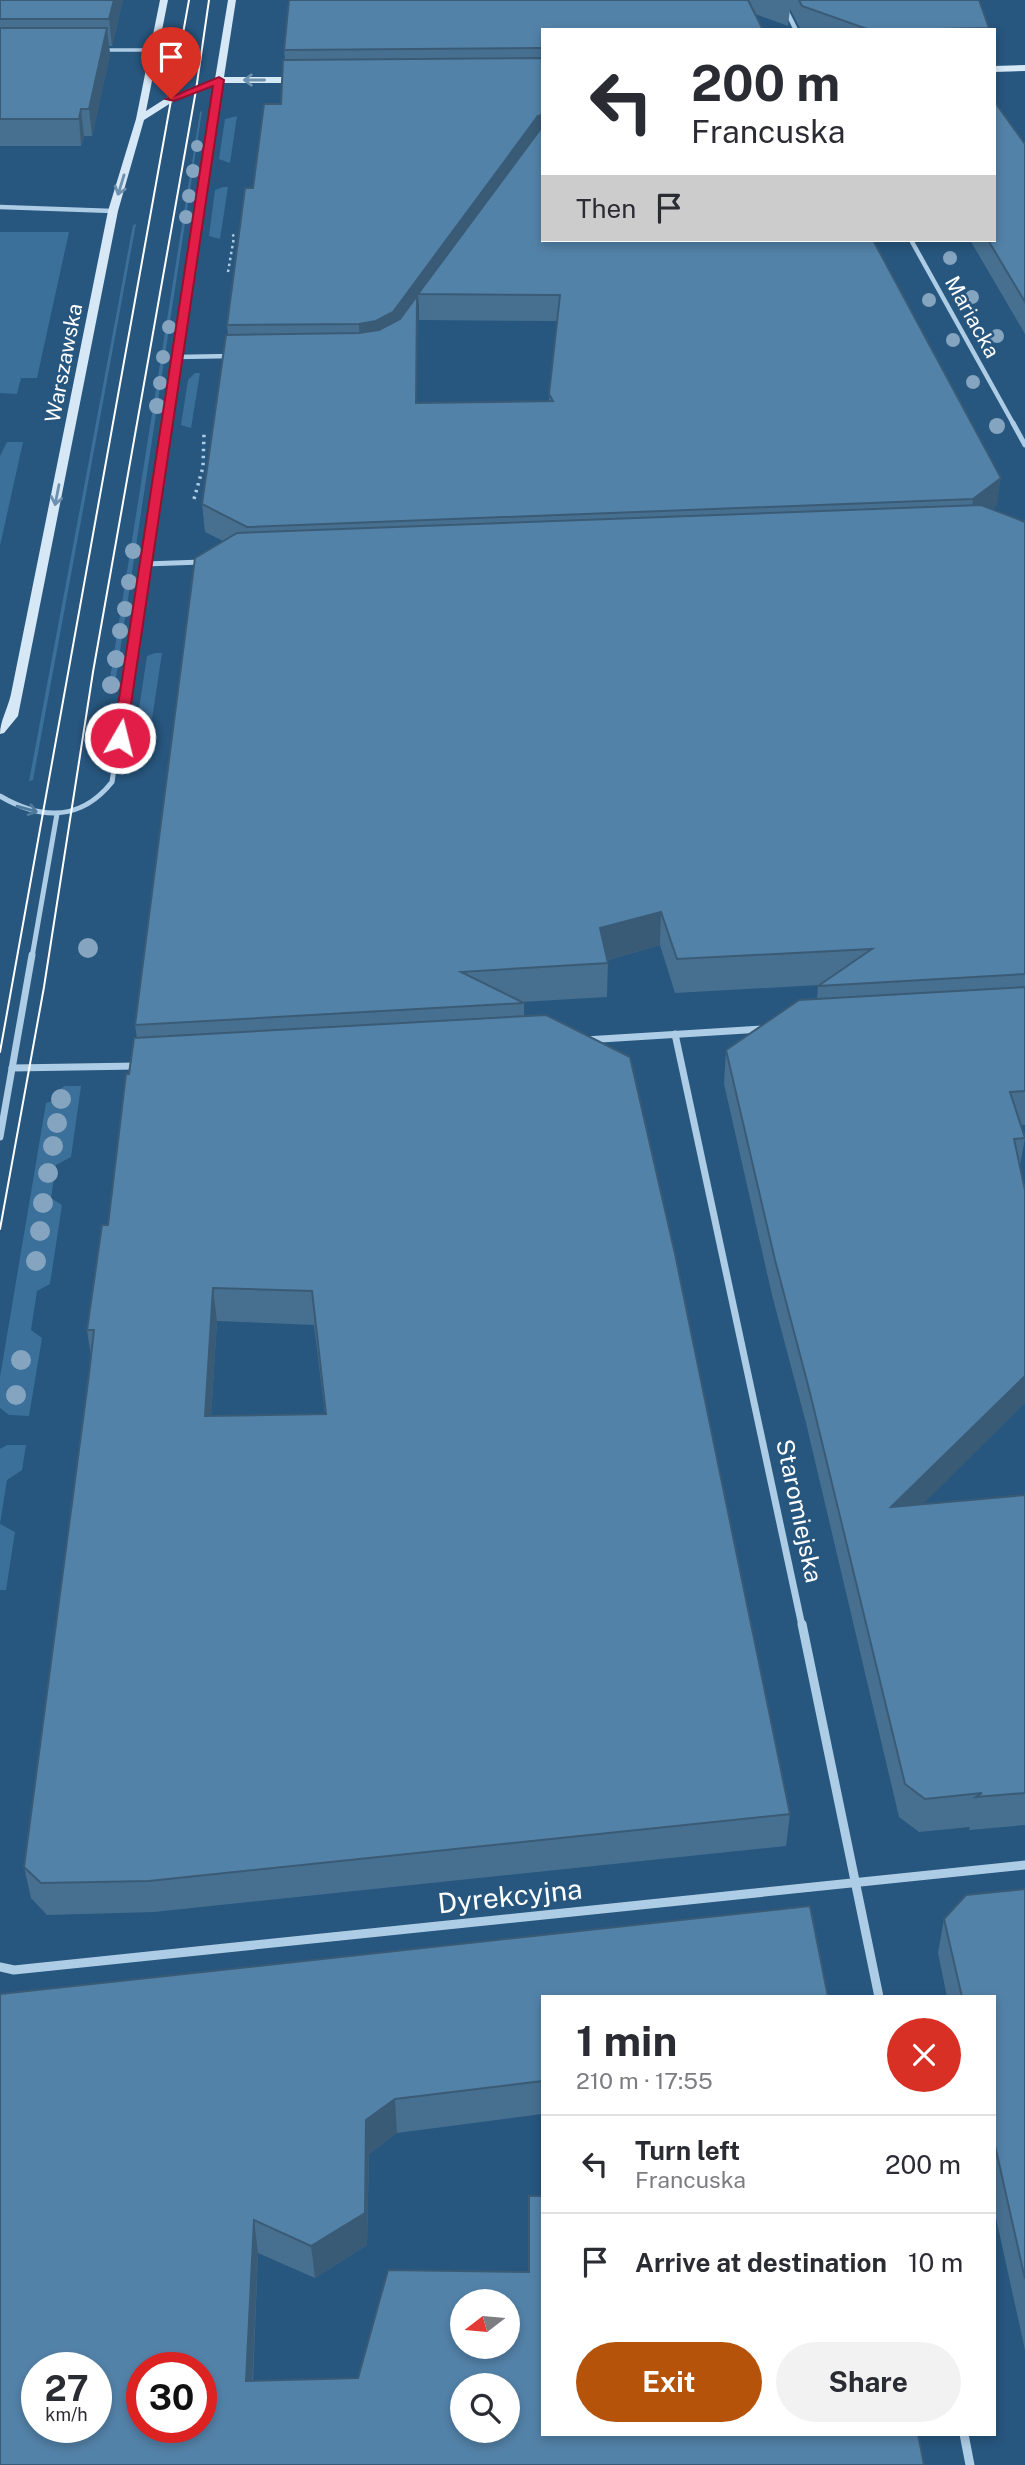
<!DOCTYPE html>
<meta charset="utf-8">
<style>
:root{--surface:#fff;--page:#f2f2f3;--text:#2b2b33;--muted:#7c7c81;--line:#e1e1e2;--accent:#b45309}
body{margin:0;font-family:"Public Sans",sans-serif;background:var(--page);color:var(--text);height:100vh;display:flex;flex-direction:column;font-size:26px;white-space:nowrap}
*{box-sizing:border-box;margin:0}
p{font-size:23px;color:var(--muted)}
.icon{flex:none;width:38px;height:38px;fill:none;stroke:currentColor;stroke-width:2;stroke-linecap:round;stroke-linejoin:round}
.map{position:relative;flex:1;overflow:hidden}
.side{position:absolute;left:541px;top:1995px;width:455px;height:441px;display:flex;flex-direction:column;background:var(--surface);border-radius:0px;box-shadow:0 4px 10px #0003}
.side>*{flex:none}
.hud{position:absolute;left:541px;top:28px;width:455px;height:214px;border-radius:0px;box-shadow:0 4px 10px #0003;background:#fff;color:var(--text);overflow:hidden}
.needle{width:46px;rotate:254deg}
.fabs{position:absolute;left:450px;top:2289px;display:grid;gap:14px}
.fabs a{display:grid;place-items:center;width:70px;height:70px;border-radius:50%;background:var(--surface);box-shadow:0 4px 10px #0003;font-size:35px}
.speed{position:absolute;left:21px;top:2352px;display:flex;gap:14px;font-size:35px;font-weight:700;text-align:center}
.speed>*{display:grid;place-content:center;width:91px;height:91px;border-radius:50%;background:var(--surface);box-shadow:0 4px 10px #0003;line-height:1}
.speed small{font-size:18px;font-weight:400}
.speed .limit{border:10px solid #d22;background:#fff;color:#111}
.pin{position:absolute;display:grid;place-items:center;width:60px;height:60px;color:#fff;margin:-72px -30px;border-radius:50% 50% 50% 0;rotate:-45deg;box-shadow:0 0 7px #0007}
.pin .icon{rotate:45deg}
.me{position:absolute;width:77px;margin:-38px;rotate:8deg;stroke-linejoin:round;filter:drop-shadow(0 0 5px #0008)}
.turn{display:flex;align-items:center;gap:24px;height:147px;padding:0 35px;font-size:32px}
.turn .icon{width:91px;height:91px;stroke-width:2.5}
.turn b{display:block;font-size:49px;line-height:60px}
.then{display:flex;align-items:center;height:66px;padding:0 35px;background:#0003;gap:14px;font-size:26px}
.round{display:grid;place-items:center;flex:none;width:74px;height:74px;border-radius:37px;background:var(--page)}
.summary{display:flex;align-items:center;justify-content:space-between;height:119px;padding:0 35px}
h1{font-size:42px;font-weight:700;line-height:52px}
.action{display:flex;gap:14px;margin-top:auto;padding:14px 35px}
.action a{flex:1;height:80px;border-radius:42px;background:var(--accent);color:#fff;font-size:28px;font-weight:700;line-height:80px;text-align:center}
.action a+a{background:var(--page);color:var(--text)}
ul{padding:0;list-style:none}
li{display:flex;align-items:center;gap:21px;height:98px;padding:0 35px;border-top:2px solid var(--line)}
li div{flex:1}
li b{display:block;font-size:26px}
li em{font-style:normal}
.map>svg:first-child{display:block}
.green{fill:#3b709b}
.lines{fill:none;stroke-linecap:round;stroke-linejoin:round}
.path-far1{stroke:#adcce5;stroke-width:2.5;stroke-dasharray:2.5 3.5;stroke-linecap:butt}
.path{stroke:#adcce5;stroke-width:3.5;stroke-dasharray:2.5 4.5;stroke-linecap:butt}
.lane{stroke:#adcce5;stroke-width:3.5}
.street-far3{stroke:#adcce5;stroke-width:4.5}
.street-far2{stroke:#adcce5;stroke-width:5}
.street-far1{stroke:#adcce5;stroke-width:7}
.street{stroke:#adcce5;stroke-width:9}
.secondary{fill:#d6e7f5;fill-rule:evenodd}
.tram{stroke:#fff;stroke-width:2}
.tree{fill:#84a4bf}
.wall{fill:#477090;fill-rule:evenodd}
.shaded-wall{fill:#3a5b76}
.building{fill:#5382a8;stroke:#3a5b76;stroke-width:2;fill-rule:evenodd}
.oneway{stroke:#6d90ae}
.oneway2{stroke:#4f799d}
.route{fill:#e11d48;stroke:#92132f;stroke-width:2}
.labels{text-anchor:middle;stroke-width:5;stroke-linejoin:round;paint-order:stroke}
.far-street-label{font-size:21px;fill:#fff;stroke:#27567e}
.street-label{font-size:24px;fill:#fff;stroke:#27567e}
.near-street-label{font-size:28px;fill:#fff;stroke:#27567e}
</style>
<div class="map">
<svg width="1025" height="2465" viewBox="0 0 1025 2465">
<rect width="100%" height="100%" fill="#27567e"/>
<!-- green -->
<g class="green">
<polygon points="202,111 114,691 110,693 108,691 200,112"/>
<polygon points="237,116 230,163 219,159 225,119"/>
<polygon points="223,187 228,187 220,239 209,236 215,190"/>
<polygon points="136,224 33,780 29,781 133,225"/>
<polygon points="0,232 69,232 37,378 21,378 17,394 0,393"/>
<polygon points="195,373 200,373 191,428 181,425 188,380"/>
<polygon points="7,442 23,442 0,546 0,456"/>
<polygon points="155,653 162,653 151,726 137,722 147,656"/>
<polygon points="65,1086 81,1086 71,1157 56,1165 51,1198 62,1205 50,1284 37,1291 31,1330 42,1338 29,1416 9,1415 0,1408 0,1377 46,1103 52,1101 53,1093"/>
<polygon points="7,1445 26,1445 22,1470 7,1480 0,1524 15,1532 6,1590 0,1590 0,1449"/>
</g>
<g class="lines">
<!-- path-far1 -->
<polyline class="path-far1" points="228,272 234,237 232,233"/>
<!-- path -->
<polyline class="path" points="194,499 203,467 204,433"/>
<!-- lane -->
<polyline class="lane" points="104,50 153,50"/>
<!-- street-far3 -->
<g class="street-far3">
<polyline points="781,0 796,30"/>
<polyline points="0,207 113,211"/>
<polyline points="911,240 1014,425"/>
<polyline points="177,357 232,356"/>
<polyline points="166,425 219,80"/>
</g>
<!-- street-far2 -->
<g class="street-far2">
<polyline points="1013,423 1025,445"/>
<polyline points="145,564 202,562"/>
<path d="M 0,796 C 41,820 81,821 112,782 L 167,423"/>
<polyline points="32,957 57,814"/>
</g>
<!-- street-far1 -->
<g class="street-far1">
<polyline points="675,1034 802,1626"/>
<polyline points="585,1040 762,1029"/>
<polyline points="12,1068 137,1066"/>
<polyline points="0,1137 32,955"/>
</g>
<!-- street -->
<g class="street">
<polyline points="802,1624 879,1997"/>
<polyline points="0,1967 14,1970 1025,1865"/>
<polyline points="964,2434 970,2465"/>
</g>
<!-- secondary -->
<g class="secondary">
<path d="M 160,0 L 168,0 L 146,111 L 168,97 L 215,79 L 228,0 L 236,0 L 224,77 L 300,77 L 304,80 L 300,83 L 220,83 L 174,101 L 144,120 L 118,211 L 18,716 L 4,733 L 0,734 C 0,721 8,708 11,694 L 108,211 L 136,119 Z"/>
<polygon points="1025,65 1025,71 994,72 994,66"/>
</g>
<!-- tram -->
<g class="tram">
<polyline points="0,1052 189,0"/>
<polyline points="0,1229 44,987 93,672 196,90 209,0"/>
</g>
</g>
<!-- trees -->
<g class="tree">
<circle cx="197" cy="146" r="6"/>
<circle cx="193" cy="171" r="7"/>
<circle cx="189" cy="196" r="7"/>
<circle cx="186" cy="217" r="7"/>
<circle cx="950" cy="258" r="7"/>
<circle cx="972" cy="297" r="7"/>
<circle cx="929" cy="300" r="7"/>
<circle cx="169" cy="327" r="7"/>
<circle cx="997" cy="336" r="7"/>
<circle cx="953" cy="340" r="7"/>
<circle cx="163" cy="357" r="7"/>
<circle cx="973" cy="382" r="7"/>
<circle cx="160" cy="383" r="7"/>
<circle cx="157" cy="406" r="8"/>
<circle cx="997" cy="426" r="8"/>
<circle cx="133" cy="551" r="8"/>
<circle cx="129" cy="582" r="8"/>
<circle cx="125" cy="609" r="8"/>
<circle cx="120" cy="631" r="8"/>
<circle cx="116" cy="659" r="9"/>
<circle cx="111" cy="685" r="9"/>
<circle cx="88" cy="948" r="10"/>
<circle cx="61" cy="1099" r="10"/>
<circle cx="57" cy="1123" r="10"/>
<circle cx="53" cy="1146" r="10"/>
<circle cx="48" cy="1173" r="10"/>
<circle cx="43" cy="1203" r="10"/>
<circle cx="40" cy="1231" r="10"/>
<circle cx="36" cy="1261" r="10"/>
<circle cx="21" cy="1360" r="10"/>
<circle cx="16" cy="1395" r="10"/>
</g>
<!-- wall -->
<g class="wall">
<polygon points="0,0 123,0 112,46 109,46 110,54 92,136 84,136 81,146 0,146"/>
<path d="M 289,0 L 979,0 L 989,28 L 989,30 L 801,30 L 790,9 L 788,26 L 755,14 L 542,30 L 542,240 L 997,505 L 992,509 L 1025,522 L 1025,1125 L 1021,1125 L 1025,1138 L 1020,1166 L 923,1504 L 1025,1495 L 1025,1825 L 969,1830 L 970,1827 L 919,1832 L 899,1817 L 806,1423 L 772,1295 L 724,1084 L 726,1050 L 817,999 L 818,986 L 820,985 L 675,993 L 660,945 L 608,960 L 607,997 L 521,1002 L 524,1003 L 524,1016 L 790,1814 L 786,1846 L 154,1912 L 47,1915 L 31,1898 L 24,1867 L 91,1356 L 87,1330 L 108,1225 L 129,1074 L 137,1038 L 135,1025 L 223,541 L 205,532 L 202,504 L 228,335 L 227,325 L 253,188 L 281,104 L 285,60 L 284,50 ZM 419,304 L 419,320 L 557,321 L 549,401 L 417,403 L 417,306 ZM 217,1321 L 314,1325 L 325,1414 L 211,1416 Z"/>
<polygon points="1024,144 1025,144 1025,334 970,240 994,240"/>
<polygon points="1025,1889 1025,2350 994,2209 994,1997 947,1997 938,1953 944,1919"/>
<polygon points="0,1994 542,1997 542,2114 397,2133 369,2154 367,2245 315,2278 258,2253 253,2381 0,2465"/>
</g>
<!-- shaded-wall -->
<g class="shaded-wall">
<polygon points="114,0 123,0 112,46 109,19"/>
<polygon points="107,28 110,54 92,136 89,109"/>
<polygon points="81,109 84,136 81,146 79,119"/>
<polygon points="542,115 542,140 418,294 419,304 417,306 417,430 360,350 359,324 538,116"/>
<polygon points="1001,478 997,505 969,527 973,499"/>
<polygon points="661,912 660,945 600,962 600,928"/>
<polygon points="213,1288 217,1321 209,1449 205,1416"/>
<polygon points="1025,1376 1025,1403 886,1541 891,1507"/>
<polygon points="395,2099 397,2133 369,2154 367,2245 315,2278 311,2246 366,2120"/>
<polygon points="254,2220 258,2253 251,2412 246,2381"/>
</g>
<!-- building -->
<g class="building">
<polygon points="0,0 114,0 109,19 0,19"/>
<polygon points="289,0 748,0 763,30 542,30 542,49 542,48 284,50"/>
<polygon points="799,0 979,0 989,28 944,29 945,30 870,30 802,6"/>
<polygon points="0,28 107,28 89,109 81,109 79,119 0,119"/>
<polygon points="542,58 542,115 538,116 393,312 376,321 359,324 227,325 245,188 253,188 264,104 281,104 283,60"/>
<polygon points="994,101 1025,144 1025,302 988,240 994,240"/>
<polygon points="542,127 542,240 873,240 1001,478 973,499 247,527 202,504 226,335 359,333 379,330 400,319 417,296 416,403 553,401 549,394 560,295 418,294"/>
<polygon points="981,505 1025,522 1025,974 818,986 872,949 677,959 661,912 600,928 608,963 461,972 524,1003 135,1025 195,558 237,533"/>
<polygon points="1025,987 1025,1091 1010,1092 1025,1138 1014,1139 1025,1190 1025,1376 891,1507 1025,1495 1025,1793 976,1797 982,1793 925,1799 905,1784 809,1389 775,1260 726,1050 799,1000"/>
<path d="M 546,1015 L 630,1057 L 675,1254 L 790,1814 L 149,1881 L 41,1883 L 24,1867 L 89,1374 L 94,1330 L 87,1330 L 102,1225 L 108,1225 L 126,1074 L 129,1074 L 134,1038 ZM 213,1288 L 312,1291 L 326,1414 L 205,1416 Z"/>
<polygon points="1025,1889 1025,2279 994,2141 994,1997 962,1997 944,1919 966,1895"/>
<path d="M 810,1906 L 828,1997 L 542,1997 L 542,2081 L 395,2099 L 366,2120 L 365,2213 L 311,2246 L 254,2220 L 246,2381 L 358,2378 L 388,2270 L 529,2272 L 529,2196 L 542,2196 L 542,2434 L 918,2434 L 924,2465 L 0,2465 L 0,1994 ZM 462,2301 L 508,2301 L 508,2347 L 462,2347 ZM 37,2368 L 96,2368 L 96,2427 L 37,2427 ZM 142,2368 L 201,2368 L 201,2427 L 142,2427 ZM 462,2385 L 508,2385 L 508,2431 L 462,2431 Z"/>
</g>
<!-- one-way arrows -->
<defs><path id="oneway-shaft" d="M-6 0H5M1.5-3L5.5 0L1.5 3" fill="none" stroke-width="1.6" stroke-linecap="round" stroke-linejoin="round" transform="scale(1.75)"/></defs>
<g class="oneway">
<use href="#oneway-shaft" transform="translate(254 80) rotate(-180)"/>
<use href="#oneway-shaft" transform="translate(121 185) rotate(107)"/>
<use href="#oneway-shaft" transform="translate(57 495) rotate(101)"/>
</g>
<use class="oneway2" href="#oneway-shaft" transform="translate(27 809) rotate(16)"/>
<!-- route -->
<polygon class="route" points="219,77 224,80 126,738 120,742 113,738 213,86 174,101 166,99"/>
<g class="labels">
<!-- far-street labels -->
<g class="far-street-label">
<text transform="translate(972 317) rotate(61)" y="7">Mariacka</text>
<text transform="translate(64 363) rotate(-79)" y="7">Warszawska</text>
</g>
<!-- street labels -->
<g class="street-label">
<text transform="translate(799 1511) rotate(78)" y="8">Staromiejska</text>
</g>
<!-- near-street labels -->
<g class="near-street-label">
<text transform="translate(510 1896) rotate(-6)" y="10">Dyrekcyjna</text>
</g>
</g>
</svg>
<div class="fabs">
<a><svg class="needle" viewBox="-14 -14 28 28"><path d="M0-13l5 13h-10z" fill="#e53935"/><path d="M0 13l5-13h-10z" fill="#7c7c81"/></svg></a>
<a><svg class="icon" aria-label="search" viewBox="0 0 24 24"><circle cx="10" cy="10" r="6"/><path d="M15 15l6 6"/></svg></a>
</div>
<div class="speed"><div>27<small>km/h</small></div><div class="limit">30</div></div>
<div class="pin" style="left:171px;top:99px;background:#d93025"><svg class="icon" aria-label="arrive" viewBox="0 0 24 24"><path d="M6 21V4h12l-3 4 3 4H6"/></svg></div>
<svg class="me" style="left:120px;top:738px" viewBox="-20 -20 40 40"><circle r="17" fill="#e11d48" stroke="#fff" stroke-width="3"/><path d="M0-11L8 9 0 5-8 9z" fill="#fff"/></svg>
<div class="hud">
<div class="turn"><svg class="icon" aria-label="left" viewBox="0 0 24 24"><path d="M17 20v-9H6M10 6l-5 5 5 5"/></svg><div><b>200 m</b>Francuska</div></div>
<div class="then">Then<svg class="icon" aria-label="arrive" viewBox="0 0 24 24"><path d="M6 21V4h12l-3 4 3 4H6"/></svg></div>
</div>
<section class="side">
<div class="summary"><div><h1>1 min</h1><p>210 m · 17:55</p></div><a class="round" style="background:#d93025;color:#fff"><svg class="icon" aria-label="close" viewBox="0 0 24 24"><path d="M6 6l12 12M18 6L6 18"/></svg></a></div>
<ul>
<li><svg class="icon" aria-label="left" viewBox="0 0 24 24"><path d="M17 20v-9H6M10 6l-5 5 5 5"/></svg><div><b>Turn left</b><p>Francuska</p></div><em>200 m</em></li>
<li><svg class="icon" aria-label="arrive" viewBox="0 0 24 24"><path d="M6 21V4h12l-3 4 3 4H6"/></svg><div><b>Arrive at destination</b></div><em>10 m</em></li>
</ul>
<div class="action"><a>Exit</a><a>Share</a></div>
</section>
</div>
